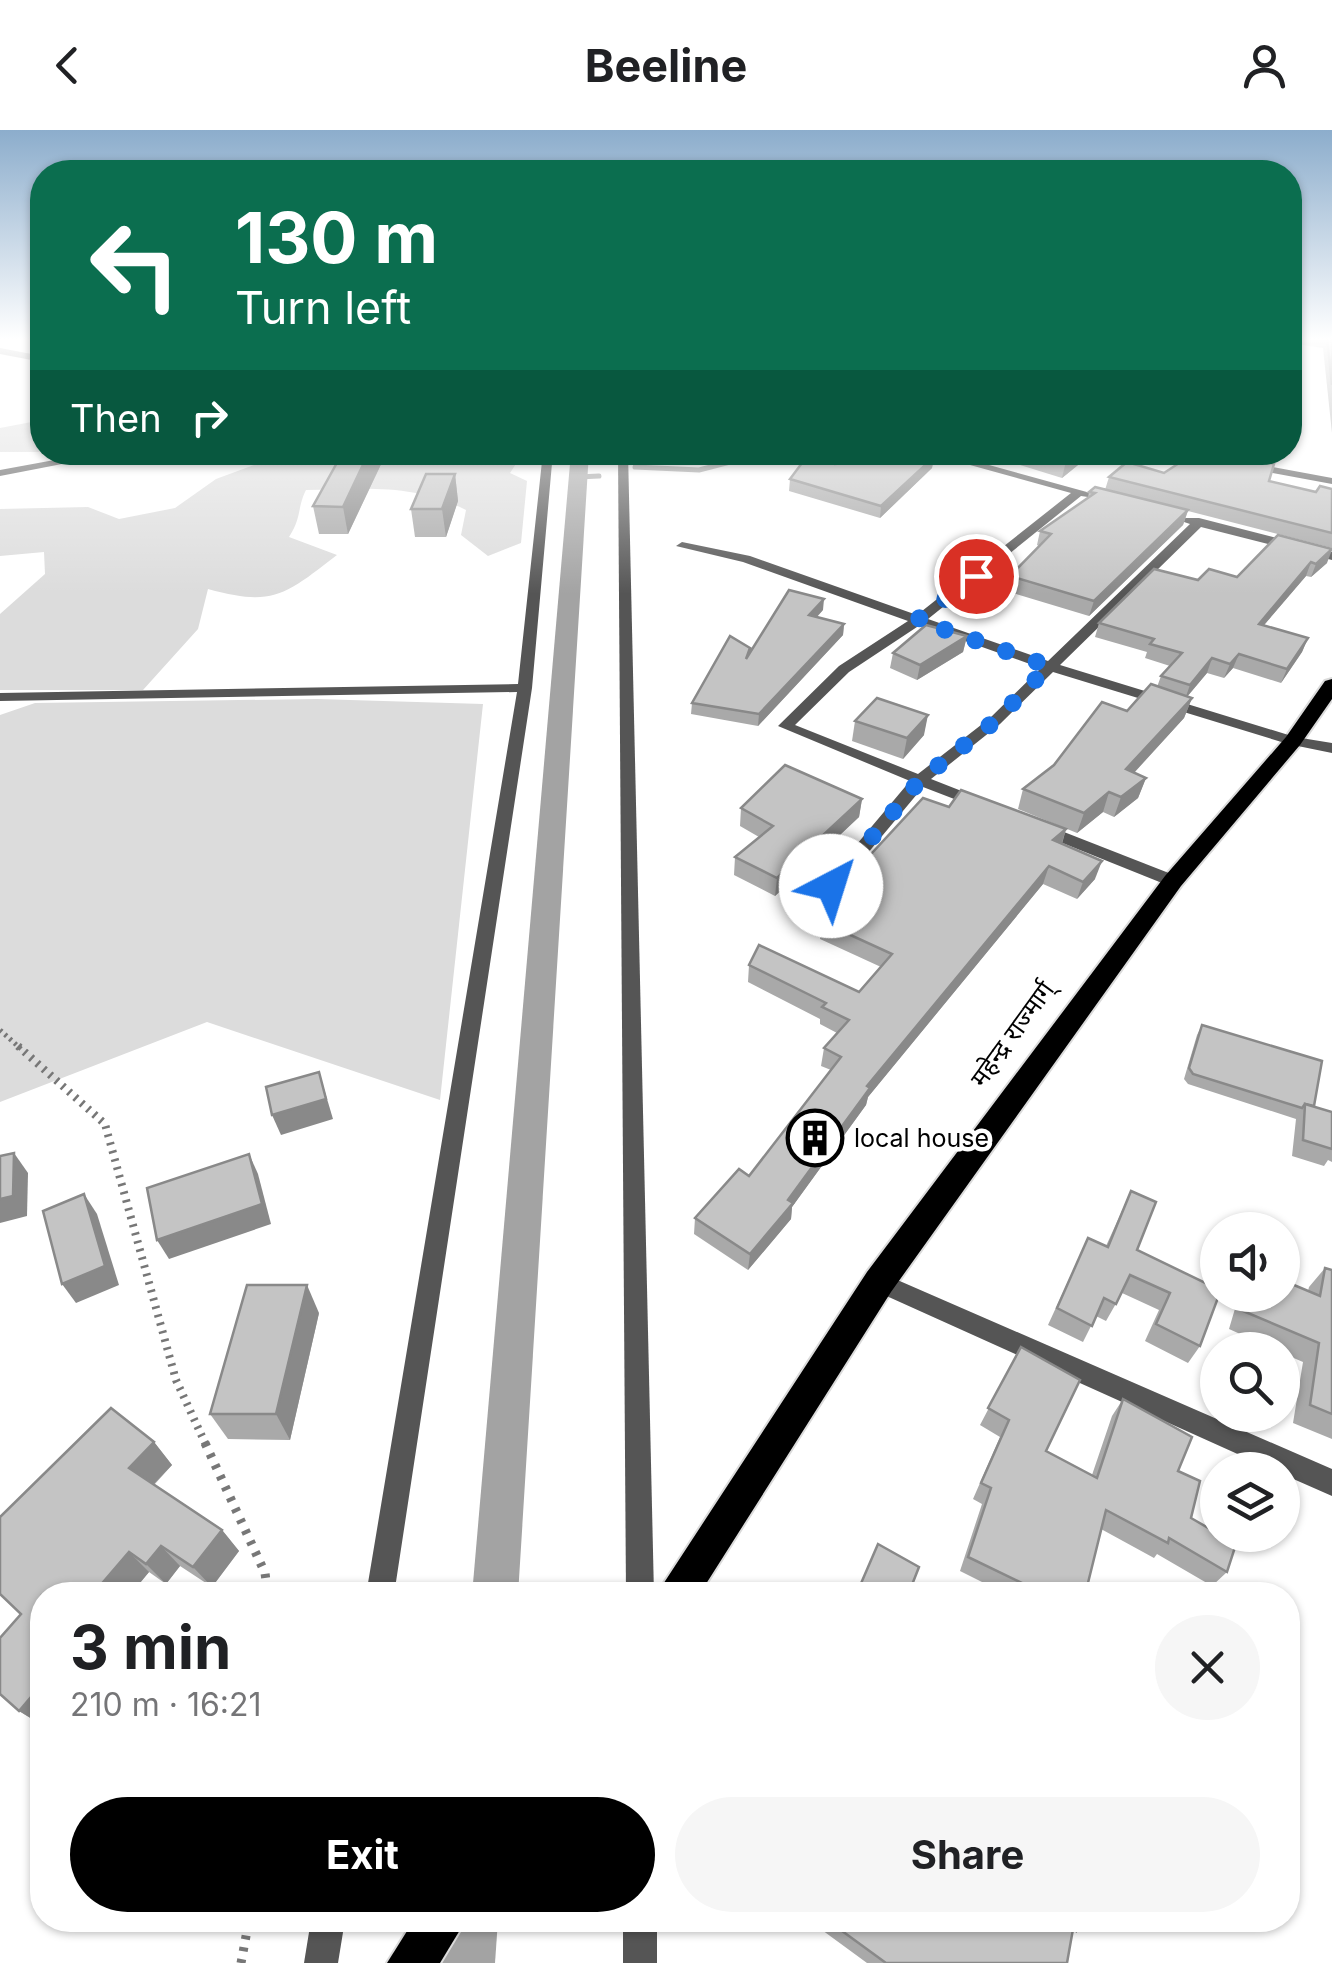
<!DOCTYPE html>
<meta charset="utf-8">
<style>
:root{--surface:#fff;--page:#f6f6f6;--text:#202124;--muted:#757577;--accent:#000}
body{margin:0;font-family:Inter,"Noto Sans Devanagari",sans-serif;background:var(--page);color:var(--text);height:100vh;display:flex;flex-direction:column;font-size:38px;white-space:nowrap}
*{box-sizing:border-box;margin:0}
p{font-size:32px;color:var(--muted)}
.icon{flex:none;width:55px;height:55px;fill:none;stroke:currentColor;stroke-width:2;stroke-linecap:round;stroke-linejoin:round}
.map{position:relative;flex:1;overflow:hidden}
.drawer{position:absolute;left:30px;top:1452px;width:1270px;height:350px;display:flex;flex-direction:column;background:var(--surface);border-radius:40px;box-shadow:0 2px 8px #0004}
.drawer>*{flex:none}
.top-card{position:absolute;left:30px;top:30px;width:1272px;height:305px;border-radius:40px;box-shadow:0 2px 8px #0004;background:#0b6e4f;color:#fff;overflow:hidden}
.buttons{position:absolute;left:1200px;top:1082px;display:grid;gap:20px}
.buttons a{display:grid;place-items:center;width:100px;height:100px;border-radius:50%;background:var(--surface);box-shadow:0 2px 8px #0004;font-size:50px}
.pin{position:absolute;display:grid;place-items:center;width:85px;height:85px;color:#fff;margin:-42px;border:5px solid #fff;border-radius:50%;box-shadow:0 2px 10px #0007}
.me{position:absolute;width:110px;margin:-55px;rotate:40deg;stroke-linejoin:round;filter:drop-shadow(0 0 8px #0008)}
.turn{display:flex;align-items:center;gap:35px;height:210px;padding:0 40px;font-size:45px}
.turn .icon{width:130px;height:130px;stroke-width:2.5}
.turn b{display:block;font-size:70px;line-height:85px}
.then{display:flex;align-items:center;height:95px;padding:0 40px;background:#0003;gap:20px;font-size:38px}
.round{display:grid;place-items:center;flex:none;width:105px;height:105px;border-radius:52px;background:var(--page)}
.summary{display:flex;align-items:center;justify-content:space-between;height:170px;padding:0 40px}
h1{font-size:60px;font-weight:700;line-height:75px}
.cta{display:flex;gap:20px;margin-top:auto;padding:20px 40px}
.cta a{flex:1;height:115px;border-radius:60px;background:var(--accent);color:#fff;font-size:40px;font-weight:700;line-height:115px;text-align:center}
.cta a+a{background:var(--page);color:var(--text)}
header{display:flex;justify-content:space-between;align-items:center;height:130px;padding:0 40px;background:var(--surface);font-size:45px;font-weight:700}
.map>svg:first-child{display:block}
.green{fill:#dcdcdc}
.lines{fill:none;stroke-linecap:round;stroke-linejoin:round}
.stream{stroke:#a3a3a3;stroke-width:5}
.canal{fill:#a3a3a3;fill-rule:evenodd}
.trunk-casing{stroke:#dbdbdb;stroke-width:4}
.path-far2{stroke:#777;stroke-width:5;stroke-dasharray:2.5 4;stroke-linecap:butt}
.path-far1{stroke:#777;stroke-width:8;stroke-dasharray:2.5 6;stroke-linecap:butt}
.path{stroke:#777;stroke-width:9;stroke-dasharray:4 8;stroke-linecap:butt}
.minor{fill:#555;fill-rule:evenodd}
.trunk{fill:#000;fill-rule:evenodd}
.wall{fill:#a9a9a9}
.shaded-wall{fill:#898989}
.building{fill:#c4c4c4;stroke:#898989;stroke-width:2.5}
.route{stroke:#1a73e8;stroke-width:18;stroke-dasharray:0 32.4}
.labels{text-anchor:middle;stroke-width:9;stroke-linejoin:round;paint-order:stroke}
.street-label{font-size:25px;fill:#000;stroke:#fff}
.poi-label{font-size:25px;fill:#000;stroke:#fff;text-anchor:start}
</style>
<header><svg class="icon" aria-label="back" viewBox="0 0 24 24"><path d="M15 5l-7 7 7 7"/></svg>Beeline<svg class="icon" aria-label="person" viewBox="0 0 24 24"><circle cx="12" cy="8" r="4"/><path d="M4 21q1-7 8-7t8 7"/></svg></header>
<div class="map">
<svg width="1332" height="1833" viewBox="0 0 1332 1833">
<rect width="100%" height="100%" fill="#fff"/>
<!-- green -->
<g class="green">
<polygon points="42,290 42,322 0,322 0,298"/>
<path d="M 387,322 L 523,323 L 510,343 L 527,351 L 521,413 L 488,426 L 461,405 L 466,380 C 413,353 364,359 306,360 C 297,378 302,387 289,407 L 337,425 C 285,465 273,477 208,459 L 198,499 L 143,560 L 0,560 L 0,484 L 45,444 L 44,422 L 0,426 L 0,379 L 88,377 L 119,389 L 175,378 L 216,349 L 262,332 Z"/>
<polygon points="317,569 483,574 440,970 207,892 0,972 0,585 35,573"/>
</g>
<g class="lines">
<!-- stream -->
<g class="stream">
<polyline points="635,337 699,340 730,332"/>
<polyline points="578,347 599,346"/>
</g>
<!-- canal -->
<g class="canal">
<polygon points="571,322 589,322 518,1465 472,1465"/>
<polygon points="444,1790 498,1790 495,1833 439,1833"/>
</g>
<!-- trunk casing -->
<g class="trunk-casing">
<g id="trunk">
<polygon points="1332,549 1332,569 1300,615 1181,756 891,1162 699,1465 656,1465 867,1142 1165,746 1286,607 1325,551"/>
<polygon points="414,1790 466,1790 440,1833 387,1833"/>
</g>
</g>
<!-- path-far2 -->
<polyline class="path-far2" points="0,900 21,919"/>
<!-- path-far1 -->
<polyline class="path-far1" points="18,916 105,994 176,1250 206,1315"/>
<!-- path -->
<g class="path">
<polyline points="205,1313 265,1443 268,1465"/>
<polyline points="241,1833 249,1790"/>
</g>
<!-- minor -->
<g class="minor">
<polygon points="0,218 42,226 42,232 0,224"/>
<polygon points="98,322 124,322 0,346 0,340"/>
<polygon points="543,322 553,322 532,558 394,1465 366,1465 517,562 0,571 0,563 518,554"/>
<polygon points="618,322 628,322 654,1465 626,1465"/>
<path d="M 923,322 L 942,322 L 1094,364 L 1088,367 L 1081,366 L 928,489 L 1048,531 L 1190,394 L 1184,392 L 1184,388 L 1199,388 L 1332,422 L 1332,430 L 1201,397 L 1060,535 L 1295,607 L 1332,613 L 1332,623 L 1288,614 L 1053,542 L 1000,594 L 931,649 L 987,671 L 987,677 L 975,677 L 923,657 L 837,760 L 825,760 L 822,756 L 825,752 L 910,651 L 778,596 L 839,536 L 908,491 L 743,432 L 676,416 L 682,412 L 750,426 L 917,485 L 1071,363 ZM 920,495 L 1041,538 L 990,588 L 918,644 L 795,595 L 849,542 Z"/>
<polygon points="1154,322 1186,322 1222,330 1217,333"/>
<polygon points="1245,332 1332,348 1332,354 1241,337 1241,333"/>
<polygon points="1041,693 1179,747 1182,751 1173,757 1167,755 1035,702 1033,698"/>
<polygon points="879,1142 1332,1339 1332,1366 1282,1344 1282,1340 1273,1340 871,1159 867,1152 871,1145"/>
<polygon points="311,1790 345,1790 338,1833 304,1833"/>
<rect x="623" y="1790" width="34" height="43"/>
</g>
<!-- trunk -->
<use href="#trunk" class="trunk"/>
</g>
<!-- wall -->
<g class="wall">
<polygon points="1290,207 1332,207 1332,303 1323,218 1290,213"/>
<polygon points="1012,322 1094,322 1062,348 1010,332"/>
<polygon points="1226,322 1276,322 1269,351 1316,362 1332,359 1332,418 1188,381 1183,395 1089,486 1006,461 1010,446 1039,416 1037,415 1040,401 1088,368 1089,362 1105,360 1109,347 1164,343 1225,325"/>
<polygon points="845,325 835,334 934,327 932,338 880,388 789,361 790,349 817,326"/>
<polygon points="384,328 348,404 319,404 313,376"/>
<polygon points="455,344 458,371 446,407 415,407 411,379"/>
<polygon points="1278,405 1327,433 1311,447 1306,446 1264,495 1308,508 1302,522 1281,553 1233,538 1224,548 1207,543 1187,567 1192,568 1184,588 1134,643 1146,648 1138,668 1114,687 1103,682 1077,703 1018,679 1023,659 1157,557 1161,546 1170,536 1145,528 1147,522 1095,507 1099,493 1198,450 1237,447"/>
<polygon points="823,480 817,487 844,494 843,505 758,596 691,584 692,573 750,518 750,523"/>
<polygon points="967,506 963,522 917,550 890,538 893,523"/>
<polygon points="855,591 924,605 903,629 852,611"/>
<polygon points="862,669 859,687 775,766 734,745 735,727 759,707 740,696 741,678"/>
<polygon points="949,677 1066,699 1062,714 1095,749 1077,769 1043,754 868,967 866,975 792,1077 791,1089 748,1140 694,1104 695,1088 749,1046 831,940 821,936 824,918 837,903 820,894 820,889 748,852 749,835 859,862 881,837 820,809 822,792 846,766 848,749"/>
<polygon points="1202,895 1314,976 1332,982 1332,1032 1328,1030 1324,1036 1292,1026 1296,989 1188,954 1184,949 1197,905"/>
<polygon points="1131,1061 1137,1120 1218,1159 1200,1216 1188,1233 1145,1211 1159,1180 1122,1163 1106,1191 1096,1186 1083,1212 1048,1195 1088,1108 1106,1116"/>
<polygon points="1325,1138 1332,1140 1332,1309 1293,1293 1303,1232 1282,1223 1282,1220 1276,1220 1229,1199 1239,1165 1282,1165 1308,1161 1309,1157"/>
<polygon points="319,1183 290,1310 228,1309 210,1284"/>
<polygon points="1021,1217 1046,1321 1092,1345 1112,1286 1123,1269 1178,1341 1191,1388 1227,1442 1212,1456 1157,1424 1154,1428 1101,1399 1085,1465 1008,1465 960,1441 982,1374 973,1369 1000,1307 980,1295"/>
<polygon points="154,1312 172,1335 154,1355 222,1400 239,1421 212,1457 180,1436 166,1454 149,1442 130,1465 42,1465 42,1595 19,1581 21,1484"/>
<polygon points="811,1790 1079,1790 1076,1801 1072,1803 1067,1833 867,1833 811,1792"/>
</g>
<!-- shaded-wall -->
<g class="shaded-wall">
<polygon points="369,322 383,322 384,328 348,404 343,377"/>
<polygon points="834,322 845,322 845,325 832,335"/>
<polygon points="1077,322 1094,322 1062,348 1066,331"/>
<polygon points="934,327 932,338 880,388 881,376"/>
<polygon points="455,344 458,371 446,407 442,379"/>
<polygon points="1188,380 1183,395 1089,486 1094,471"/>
<polygon points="1332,420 1327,433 1311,447 1316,434"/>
<polygon points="1311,432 1306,446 1253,508 1259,494"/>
<polygon points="824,469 823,480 808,496 809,485"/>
<polygon points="844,494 843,505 758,596 759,584"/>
<polygon points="967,506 963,522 917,550 920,535"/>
<polygon points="1308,508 1302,522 1281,553 1287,539"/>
<polygon points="1239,524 1233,538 1224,548 1230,534"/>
<polygon points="1212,528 1207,543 1185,569 1190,555"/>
<polygon points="1192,568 1184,588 1119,659 1126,639"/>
<polygon points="928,585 924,605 903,629 907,608"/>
<polygon points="1146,648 1138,668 1114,687 1121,667"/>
<polygon points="1109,662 1103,682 1077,703 1084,683"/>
<polygon points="862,669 859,687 775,766 777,748"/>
<polygon points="1066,699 1061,716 1053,710"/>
<polygon points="1102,731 1095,749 1077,769 1083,752"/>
<polygon points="1049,736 1043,754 868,967 866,975 792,1077 791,1089 748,1140 750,1124 867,956"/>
<polygon points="319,942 333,989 281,1005 272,985"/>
<polygon points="14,1023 28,1043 27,1086 0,1093 0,1069"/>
<polygon points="249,1024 258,1044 271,1094 169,1129 157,1110"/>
<polygon points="84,1064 97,1084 119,1155 76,1173 62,1154"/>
<polygon points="307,1155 319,1183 290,1310 276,1284"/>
<polygon points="154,1312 172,1335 148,1360 129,1338"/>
<polygon points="222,1400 239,1421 212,1457 193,1437"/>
<polygon points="161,1416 180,1436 166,1454 146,1434"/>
<polygon points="129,1422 149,1442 130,1465 92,1465"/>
<polygon points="42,1554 42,1595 19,1581"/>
</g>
<!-- building -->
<g class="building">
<polygon points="1327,207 1332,207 1332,255"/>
<polygon points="343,322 369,322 343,377 313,376"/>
<polygon points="820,322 834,322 833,323 835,334 846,333 860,322 906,322 934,327 881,376 790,349 808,325 817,326"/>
<polygon points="1037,322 1077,322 1066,331"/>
<polygon points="1196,322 1209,322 1274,334 1269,351 1316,362 1320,356 1332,359 1332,403 1109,347 1127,332 1164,343"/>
<polygon points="426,344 455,344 442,379 411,379"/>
<polygon points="1095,357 1188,380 1094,471 1010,446 1051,404 1040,401 1095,363 1089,362"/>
<polygon points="1278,405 1332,419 1316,434 1311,432 1259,494 1308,508 1287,539 1239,524 1230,534 1212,528 1190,555 1161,546 1182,523 1150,514 1154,509 1099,493 1154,439 1198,450 1209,439 1237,447"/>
<polygon points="789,460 824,469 809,485 844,494 759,584 692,573 730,506 750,518 746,529"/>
<polygon points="926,495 967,506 920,535 893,523"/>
<polygon points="1151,554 1192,568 1126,639 1146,648 1121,667 1109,662 1084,683 1023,659 1054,635 1102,572 1127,581"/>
<polygon points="877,568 928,585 907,608 855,591"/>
<polygon points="785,635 862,669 777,748 735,727 773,696 741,678"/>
<polygon points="961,660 1066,699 1053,710 1102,731 1083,752 1049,736 867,956 870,958 788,1070 793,1073 750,1124 695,1088 739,1039 749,1046 841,927 824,918 849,890 822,877 826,873 749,835 759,815 859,862 892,824 822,792 859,753 848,749 923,668 949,677"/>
<polygon points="1202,895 1322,931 1314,976 1305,974 1302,978 1193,944 1189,938"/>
<polygon points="319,942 326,969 272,985 266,957"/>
<polygon points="1305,974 1332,982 1332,1019 1303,1010"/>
<polygon points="14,1023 13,1066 0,1069 0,1026"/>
<polygon points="249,1024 262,1074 157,1110 147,1058"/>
<polygon points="1131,1061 1156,1072 1137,1120 1218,1159 1218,1165 1219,1165 1200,1216 1156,1194 1170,1163 1130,1145 1116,1174 1104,1168 1092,1196 1057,1178 1088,1108 1108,1117"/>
<polygon points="84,1064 105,1136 62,1154 43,1081"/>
<polygon points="1325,1138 1332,1140 1332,1284 1310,1275 1319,1213 1243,1181 1248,1165 1282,1165 1282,1150 1320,1166"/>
<polygon points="247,1155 307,1155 276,1284 210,1284"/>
<polygon points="1021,1217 1080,1250 1046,1321 1097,1348 1123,1269 1192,1307 1178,1341 1200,1351 1191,1388 1236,1414 1227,1442 1169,1408 1168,1413 1106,1380 1085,1465 1047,1465 968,1427 991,1358 981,1353 1009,1290 988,1278"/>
<polygon points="111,1278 154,1312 129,1338 222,1400 193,1437 161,1416 146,1434 129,1422 92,1465 42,1465 42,1524 39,1528 42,1531 42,1554 19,1581 0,1564 0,1508 21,1484 0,1464 0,1387"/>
<polygon points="878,1414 919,1437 908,1465 856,1465"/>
<polygon points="827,1790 1079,1790 1076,1801 1073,1799 1067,1833 886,1833"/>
</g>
<!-- sky -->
<linearGradient id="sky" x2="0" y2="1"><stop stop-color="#8cadcc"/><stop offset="0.45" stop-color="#fff"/><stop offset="1" stop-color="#fff" stop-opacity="0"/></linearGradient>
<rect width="1332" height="464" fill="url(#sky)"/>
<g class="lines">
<!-- route -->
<polyline class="route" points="831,756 920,650 995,591 1049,536 917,490 976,446"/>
</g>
<!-- icons -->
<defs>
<g id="building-ring" transform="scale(2.875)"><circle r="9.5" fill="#fff" stroke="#000" stroke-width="1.5"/><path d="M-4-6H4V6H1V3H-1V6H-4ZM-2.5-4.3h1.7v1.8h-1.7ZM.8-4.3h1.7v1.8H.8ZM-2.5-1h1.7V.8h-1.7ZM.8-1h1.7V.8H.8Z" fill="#000"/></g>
</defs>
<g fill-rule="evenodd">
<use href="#building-ring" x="815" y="1008"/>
</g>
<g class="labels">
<!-- street labels -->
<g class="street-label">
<text transform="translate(1012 904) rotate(-54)" y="9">महेन्द्र राज्मार्ग्</text>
</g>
<!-- poi labels -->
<g class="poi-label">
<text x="854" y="1017">local house</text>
</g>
</g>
</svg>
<div class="buttons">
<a><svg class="icon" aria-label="sound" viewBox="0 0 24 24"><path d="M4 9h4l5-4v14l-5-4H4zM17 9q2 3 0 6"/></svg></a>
<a><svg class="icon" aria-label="search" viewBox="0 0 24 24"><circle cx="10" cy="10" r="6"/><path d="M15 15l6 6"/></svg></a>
<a><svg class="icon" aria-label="layers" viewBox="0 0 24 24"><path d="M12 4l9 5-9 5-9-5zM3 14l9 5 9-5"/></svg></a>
</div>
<div class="pin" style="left:976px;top:446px;background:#d93025"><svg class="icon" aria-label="arrive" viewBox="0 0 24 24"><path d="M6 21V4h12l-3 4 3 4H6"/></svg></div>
<svg class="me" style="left:831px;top:756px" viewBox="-20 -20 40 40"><circle r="19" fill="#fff"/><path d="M0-13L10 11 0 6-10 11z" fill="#1a73e8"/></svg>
<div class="top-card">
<div class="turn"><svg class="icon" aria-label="left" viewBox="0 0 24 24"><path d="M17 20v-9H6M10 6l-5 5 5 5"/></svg><div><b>130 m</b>Turn left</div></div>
<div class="then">Then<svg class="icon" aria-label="right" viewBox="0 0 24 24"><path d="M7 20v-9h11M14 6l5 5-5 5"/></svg></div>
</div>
<section class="drawer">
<div class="summary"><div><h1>3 min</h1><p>210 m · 16:21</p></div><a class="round"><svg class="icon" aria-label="close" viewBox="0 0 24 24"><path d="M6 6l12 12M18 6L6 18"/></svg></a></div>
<div class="cta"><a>Exit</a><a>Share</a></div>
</section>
</div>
